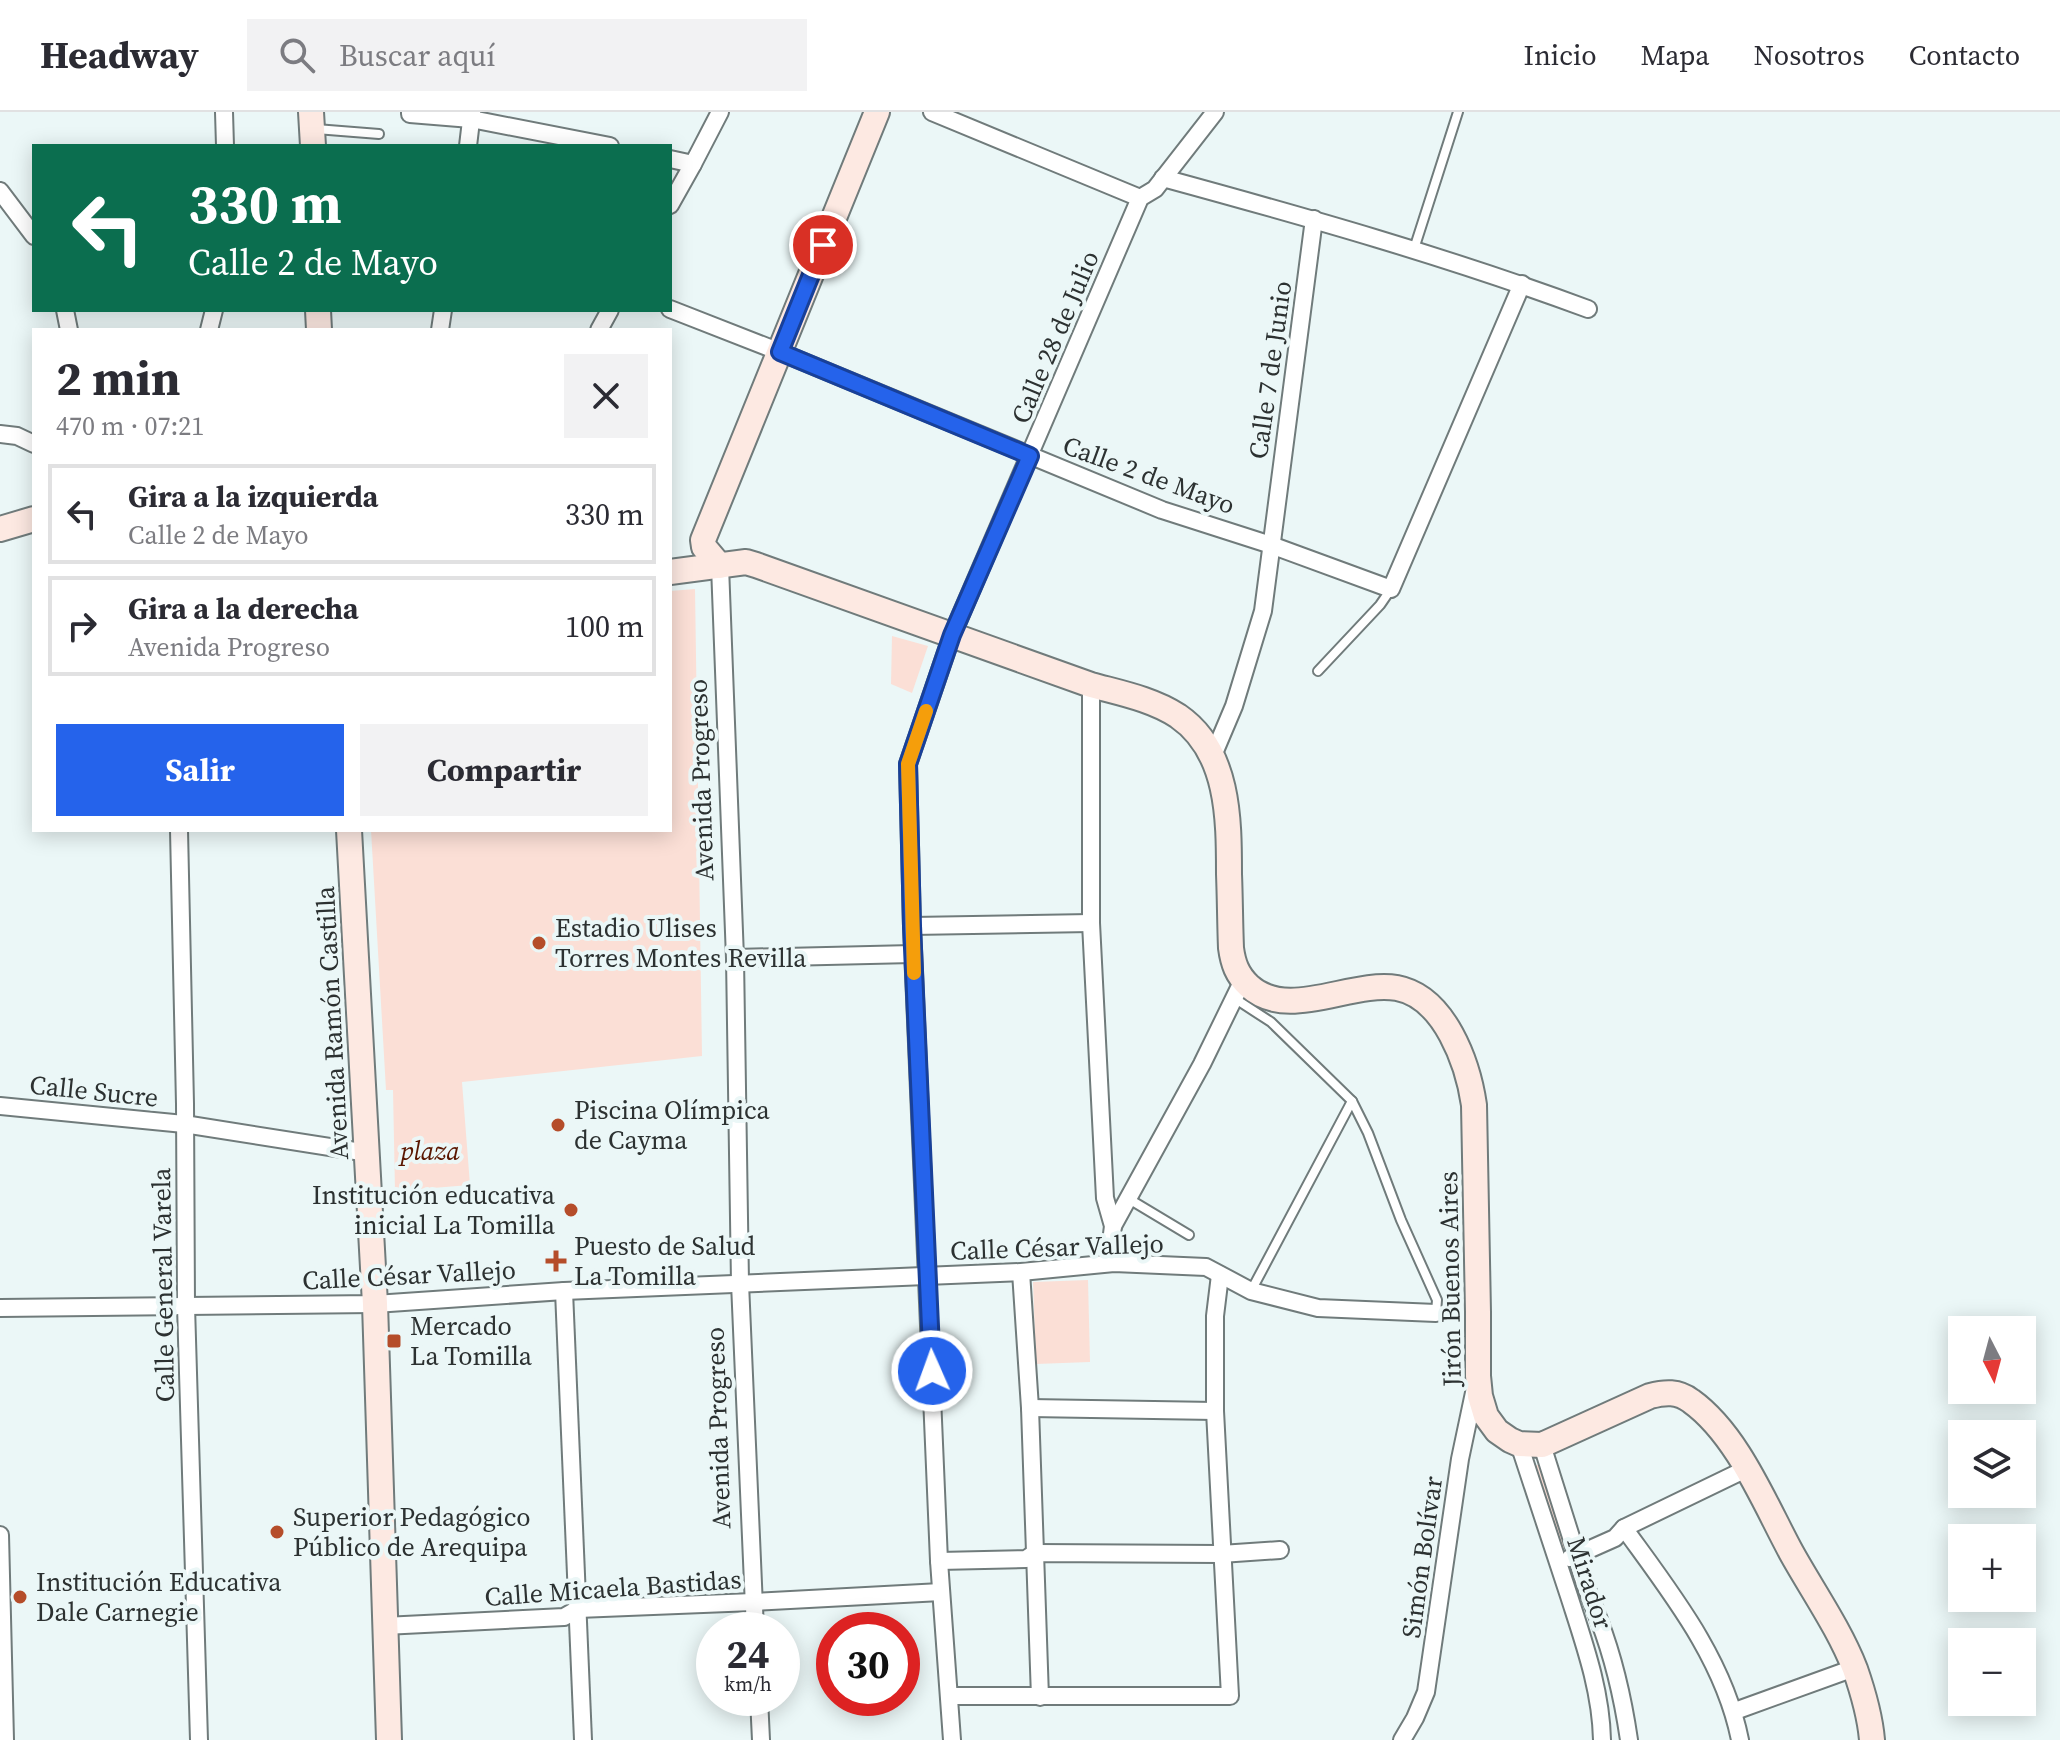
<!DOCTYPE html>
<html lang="es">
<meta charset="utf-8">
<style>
:root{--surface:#fff;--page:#f2f2f3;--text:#2b2b33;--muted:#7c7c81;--line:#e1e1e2;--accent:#2563eb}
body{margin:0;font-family:"Source Serif 4",serif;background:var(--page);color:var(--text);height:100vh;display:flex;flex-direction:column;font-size:30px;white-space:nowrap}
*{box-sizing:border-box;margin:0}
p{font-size:26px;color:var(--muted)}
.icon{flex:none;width:44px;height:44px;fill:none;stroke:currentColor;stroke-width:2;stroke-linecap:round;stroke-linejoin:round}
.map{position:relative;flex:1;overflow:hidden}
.details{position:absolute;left:32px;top:216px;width:640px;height:504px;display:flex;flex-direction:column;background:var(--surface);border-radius:0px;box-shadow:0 4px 20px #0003}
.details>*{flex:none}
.guide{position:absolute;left:32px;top:32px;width:640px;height:168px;border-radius:0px;box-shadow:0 4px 20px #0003;background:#0b6e4f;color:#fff;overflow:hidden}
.needle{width:52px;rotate:174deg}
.buttons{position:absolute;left:1948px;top:1204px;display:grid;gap:16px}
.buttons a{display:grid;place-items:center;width:88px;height:88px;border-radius:0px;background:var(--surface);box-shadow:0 4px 20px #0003;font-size:40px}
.speed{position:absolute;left:696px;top:1500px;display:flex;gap:16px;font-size:40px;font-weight:700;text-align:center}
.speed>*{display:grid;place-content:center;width:104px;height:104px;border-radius:50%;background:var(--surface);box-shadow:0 4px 20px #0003;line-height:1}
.speed small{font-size:20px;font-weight:400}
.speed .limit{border:12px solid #d22;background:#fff;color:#111}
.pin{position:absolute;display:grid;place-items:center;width:68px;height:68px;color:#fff;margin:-34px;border:4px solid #fff;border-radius:50%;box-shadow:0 2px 8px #0007}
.me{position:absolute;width:88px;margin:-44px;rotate:358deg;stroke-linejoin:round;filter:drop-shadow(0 0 6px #0008)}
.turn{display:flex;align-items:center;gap:28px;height:168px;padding:0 24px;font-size:36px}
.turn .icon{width:104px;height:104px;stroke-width:2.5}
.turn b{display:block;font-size:56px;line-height:68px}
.round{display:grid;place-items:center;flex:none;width:84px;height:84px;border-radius:0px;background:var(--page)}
.overview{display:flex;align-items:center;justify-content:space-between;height:136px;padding:0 24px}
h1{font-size:48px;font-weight:700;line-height:60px}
.button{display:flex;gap:16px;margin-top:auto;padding:16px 24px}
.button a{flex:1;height:92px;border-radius:0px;background:var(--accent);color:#fff;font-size:32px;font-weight:700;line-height:92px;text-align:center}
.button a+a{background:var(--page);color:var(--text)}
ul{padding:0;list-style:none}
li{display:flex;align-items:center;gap:24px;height:100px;margin:0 16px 12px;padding:0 8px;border:4px solid var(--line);border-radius:0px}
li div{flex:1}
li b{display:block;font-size:30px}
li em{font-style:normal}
header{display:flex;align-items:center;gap:48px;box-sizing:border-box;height:112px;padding:0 40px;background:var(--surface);border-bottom:2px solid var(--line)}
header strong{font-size:38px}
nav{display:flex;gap:44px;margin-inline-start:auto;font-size:28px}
.search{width:560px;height:72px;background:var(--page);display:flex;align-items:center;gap:20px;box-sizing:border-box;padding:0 28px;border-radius:0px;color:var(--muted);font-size:30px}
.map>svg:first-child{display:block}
.green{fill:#fbdfd6}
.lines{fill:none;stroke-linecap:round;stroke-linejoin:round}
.lane-casing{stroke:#707b7b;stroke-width:12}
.street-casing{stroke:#707b7b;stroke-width:20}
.secondary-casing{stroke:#707b7b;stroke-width:28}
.lane{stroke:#fff;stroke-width:8}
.street{stroke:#fff;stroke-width:16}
.secondary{stroke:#fde9e2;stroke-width:24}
.route-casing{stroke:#184099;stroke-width:20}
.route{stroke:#2563eb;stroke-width:14}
.slow{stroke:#f59e0b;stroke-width:14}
.poi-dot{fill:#b54d2a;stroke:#ebf7f7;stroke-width:3}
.labels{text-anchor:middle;stroke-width:8;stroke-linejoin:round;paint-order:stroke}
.street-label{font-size:26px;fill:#2c3131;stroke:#ebf7f7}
.poi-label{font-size:26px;fill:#2c3131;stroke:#ebf7f7;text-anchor:start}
.park-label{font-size:26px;font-style:italic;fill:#591600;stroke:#ebf7f7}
</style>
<header>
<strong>Headway</strong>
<div class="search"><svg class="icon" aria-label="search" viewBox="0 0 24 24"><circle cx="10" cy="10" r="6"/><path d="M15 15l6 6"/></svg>Buscar aquí</div>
<nav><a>Inicio</a><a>Mapa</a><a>Nosotros</a><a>Contacto</a></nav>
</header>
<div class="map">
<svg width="2060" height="1628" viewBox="0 0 2060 1628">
<rect width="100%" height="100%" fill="#ebf7f7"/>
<!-- green -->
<g class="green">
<polygon points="695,477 702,944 462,970 470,1073 395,1079 393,978 386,978 371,718 670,718 670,479"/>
<polygon points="892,524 928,534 912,581 891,572"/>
<polygon points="1088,1168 1090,1250 1036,1252 1033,1170"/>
<polygon points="1536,1353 1542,1353 1566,1436 1561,1436 1534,1355"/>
</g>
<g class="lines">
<!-- lane casing -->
<g class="lane-casing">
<g id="lane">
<polyline points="316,17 379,22"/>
<polyline points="1414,137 1458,0"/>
<polyline points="1318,559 1380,493 1391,477"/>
<polyline points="1234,886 1271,910 1352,989 1368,1021 1401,1108 1437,1188 1436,1201"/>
<polyline points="1129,1087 1189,1123"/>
<polyline points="1251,1179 1352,989"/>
</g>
</g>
<!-- street casing -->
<g class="street-casing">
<g id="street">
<polyline points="224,0 225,34"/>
<polyline points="410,0 410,2 471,7 610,34"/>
<polyline points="932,0 1140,86"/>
<polyline points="468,34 472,0"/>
<polyline points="670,47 693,52 720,0"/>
<path d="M 1163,66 C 1306,105 1448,145 1588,197"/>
<polyline points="0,79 34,124"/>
<polyline points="670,93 693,52"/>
<polyline points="670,197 780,240 1162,398 1271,433 1391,477 1522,172"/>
<polyline points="65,198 69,218"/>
<polyline points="209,218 214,198"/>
<polyline points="440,218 443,198"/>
<polyline points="599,218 610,198"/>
<polyline points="0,322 17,324 34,332"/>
<polyline points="720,454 735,846 740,1171 755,1518"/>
<polyline points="1091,573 1091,811 1105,1086 1113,1114 1111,1130 1114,1151"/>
<polyline points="1212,646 1234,594 1263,499 1314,107"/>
<polyline points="179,718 185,992 186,1194 199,1628"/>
<polyline points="912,814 1091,811"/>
<polyline points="735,846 913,842"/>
<polyline points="0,994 184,1012 368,1041"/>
<polyline points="1113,1114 1202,952 1243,868"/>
<polyline points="1021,1160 1030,1296 1040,1585"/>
<polyline points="564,1179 583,1628"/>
<polyline points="0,1196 375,1192 564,1179 1021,1160 1114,1151 1206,1155 1251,1179 1318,1196 1436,1201"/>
<polyline points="1030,1296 1215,1299"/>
<path d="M 1519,1332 C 1536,1383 1552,1433 1569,1484 C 1584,1531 1601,1578 1602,1628"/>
<path d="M 1542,1333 L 1577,1444 C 1581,1466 1591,1486 1599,1508 C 1614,1547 1623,1587 1629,1628"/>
<path d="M 1624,1416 C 1671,1481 1724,1547 1740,1628"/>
<polyline points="0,1423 5,1628"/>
<polyline points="1570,1446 1615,1426 1624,1416 1746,1357"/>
<polyline points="939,1449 1026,1447 1035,1441 1221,1442 1280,1438"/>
<polyline points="384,1514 564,1505 578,1497 753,1490 941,1480"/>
<polyline points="949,1584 1230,1584 1215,1299 1215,1204 1220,1163"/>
<polyline points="759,1586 761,1628"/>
<polyline points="1735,1599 1854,1556"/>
<polyline points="952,1628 939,1449 912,814 908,652 952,523 1140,86 1155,77 1215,0"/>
<polyline points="1402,1628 1415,1606 1426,1580 1460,1347 1475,1276"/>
</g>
</g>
<!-- secondary casing -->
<g class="secondary-casing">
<g id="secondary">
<polyline points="311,0 313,34"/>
<polyline points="318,198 319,218"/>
<polyline points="0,417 34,407"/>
<polyline points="720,454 704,435 703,428 877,0"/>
<path d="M 670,460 L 746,450 L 756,453 L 1091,573 C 1120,581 1152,587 1178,604 C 1229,639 1229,707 1229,762 C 1230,787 1230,811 1231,836 C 1233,851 1237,863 1249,874 C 1288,910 1351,868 1397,876 C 1445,885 1468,952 1474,993 L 1478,1200 L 1478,1264 L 1480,1284 L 1486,1304 L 1497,1319 L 1510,1328 L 1519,1332 L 1542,1333 L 1650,1284 C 1665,1280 1678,1279 1691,1289 C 1737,1322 1764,1390 1791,1440 C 1812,1478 1839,1516 1855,1557 C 1863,1580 1870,1604 1872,1628"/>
<polyline points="349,718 375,1192 389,1628"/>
</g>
</g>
<!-- lane -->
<use href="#lane" class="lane"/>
<!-- street -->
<use href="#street" class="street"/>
<!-- secondary -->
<use href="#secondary" class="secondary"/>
</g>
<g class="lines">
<!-- route casing -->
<g class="route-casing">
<polyline id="route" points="823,133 780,240 1030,344 952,523 908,652 912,814 932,1259"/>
</g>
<!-- route -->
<use href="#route" class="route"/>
<!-- slow -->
<polyline class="slow" points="914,861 908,652 926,599"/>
</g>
<!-- markers -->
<g class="poi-dot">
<circle cx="539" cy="831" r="8"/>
<circle cx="558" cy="1013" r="8"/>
<circle cx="571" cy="1098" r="8"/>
<path d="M552 1137h8v8h8v8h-8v8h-8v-8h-8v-8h8z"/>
<rect x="386" y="1221" width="16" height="16" rx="4"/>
<circle cx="277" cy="1420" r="8"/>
<circle cx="20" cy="1485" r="8"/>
</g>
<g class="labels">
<!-- street labels -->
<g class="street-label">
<text transform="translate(1055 225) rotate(-67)" y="9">Calle 28 de Julio</text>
<text transform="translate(1270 258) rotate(-82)" y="9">Calle 7 de Junio</text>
<text transform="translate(1149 363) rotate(20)" y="9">Calle 2 de Mayo</text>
<text transform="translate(701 668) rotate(-92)" y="9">Avenida Progreso</text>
<text transform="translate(332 911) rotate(-93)" y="9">Avenida Ramón Castilla</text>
<text transform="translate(94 979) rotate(6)" y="9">Calle Sucre</text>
<text transform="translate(1057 1135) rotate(-2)" y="9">Calle César Vallejo</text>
<text transform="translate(409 1163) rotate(-3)" y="9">Calle César Vallejo</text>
<text transform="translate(1450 1167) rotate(-91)" y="9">Jirón Buenos Aires</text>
<text transform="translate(163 1173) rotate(-91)" y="9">Calle General Varela</text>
<text transform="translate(718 1316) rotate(-92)" y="9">Avenida Progreso</text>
<text transform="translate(1422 1445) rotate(-82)" y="9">Simón Bolívar</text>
<text transform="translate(1590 1471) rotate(72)" y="9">Mirador</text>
<text transform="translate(613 1476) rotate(-4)" y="9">Calle Micaela Bastidas</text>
</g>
<!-- poi labels -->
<g class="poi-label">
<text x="555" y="825">Estadio Ulises<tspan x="555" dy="30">Torres Montes Revilla</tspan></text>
<text x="574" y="1007">Piscina Olímpica<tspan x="574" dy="30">de Cayma</tspan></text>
<text x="555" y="1092" text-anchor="end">Institución educativa<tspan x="555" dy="30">inicial La Tomilla</tspan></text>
<text x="574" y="1143">Puesto de Salud<tspan x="574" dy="30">La Tomilla</tspan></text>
<text x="410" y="1223">Mercado<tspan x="410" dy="30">La Tomilla</tspan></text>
<text x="293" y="1414">Superior Pedagógico<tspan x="293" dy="30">Público de Arequipa</tspan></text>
<text x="36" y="1479">Institución Educativa<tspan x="36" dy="30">Dale Carnegie</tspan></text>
</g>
<!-- park labels -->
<g class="park-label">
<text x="430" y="1048">plaza</text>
</g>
</g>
</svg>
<div class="buttons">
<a><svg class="needle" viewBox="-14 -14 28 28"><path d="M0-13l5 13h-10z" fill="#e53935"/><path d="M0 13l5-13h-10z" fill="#7c7c81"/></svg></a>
<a><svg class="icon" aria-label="layers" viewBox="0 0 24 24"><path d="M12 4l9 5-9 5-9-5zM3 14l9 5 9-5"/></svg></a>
<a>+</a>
<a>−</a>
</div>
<div class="speed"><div>24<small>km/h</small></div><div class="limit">30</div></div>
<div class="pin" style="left:823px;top:133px;background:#d93025"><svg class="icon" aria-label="arrive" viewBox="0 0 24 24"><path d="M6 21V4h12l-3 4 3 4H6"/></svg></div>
<svg class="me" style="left:932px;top:1259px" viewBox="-20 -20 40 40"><circle r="17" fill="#2563eb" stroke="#fff" stroke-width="3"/><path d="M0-11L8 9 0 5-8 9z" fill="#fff"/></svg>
<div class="guide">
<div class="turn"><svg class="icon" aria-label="left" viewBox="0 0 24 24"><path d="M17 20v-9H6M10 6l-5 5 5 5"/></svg><div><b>330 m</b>Calle 2 de Mayo</div></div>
</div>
<section class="details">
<div class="overview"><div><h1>2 min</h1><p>470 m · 07:21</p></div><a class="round"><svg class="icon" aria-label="close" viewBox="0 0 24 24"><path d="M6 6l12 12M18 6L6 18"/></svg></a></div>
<ul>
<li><svg class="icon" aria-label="left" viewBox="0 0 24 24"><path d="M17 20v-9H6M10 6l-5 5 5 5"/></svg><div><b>Gira a la izquierda</b><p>Calle 2 de Mayo</p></div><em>330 m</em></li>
<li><svg class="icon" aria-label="right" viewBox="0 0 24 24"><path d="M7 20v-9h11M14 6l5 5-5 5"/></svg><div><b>Gira a la derecha</b><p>Avenida Progreso</p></div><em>100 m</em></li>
</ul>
<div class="button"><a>Salir</a><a>Compartir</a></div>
</section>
</div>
